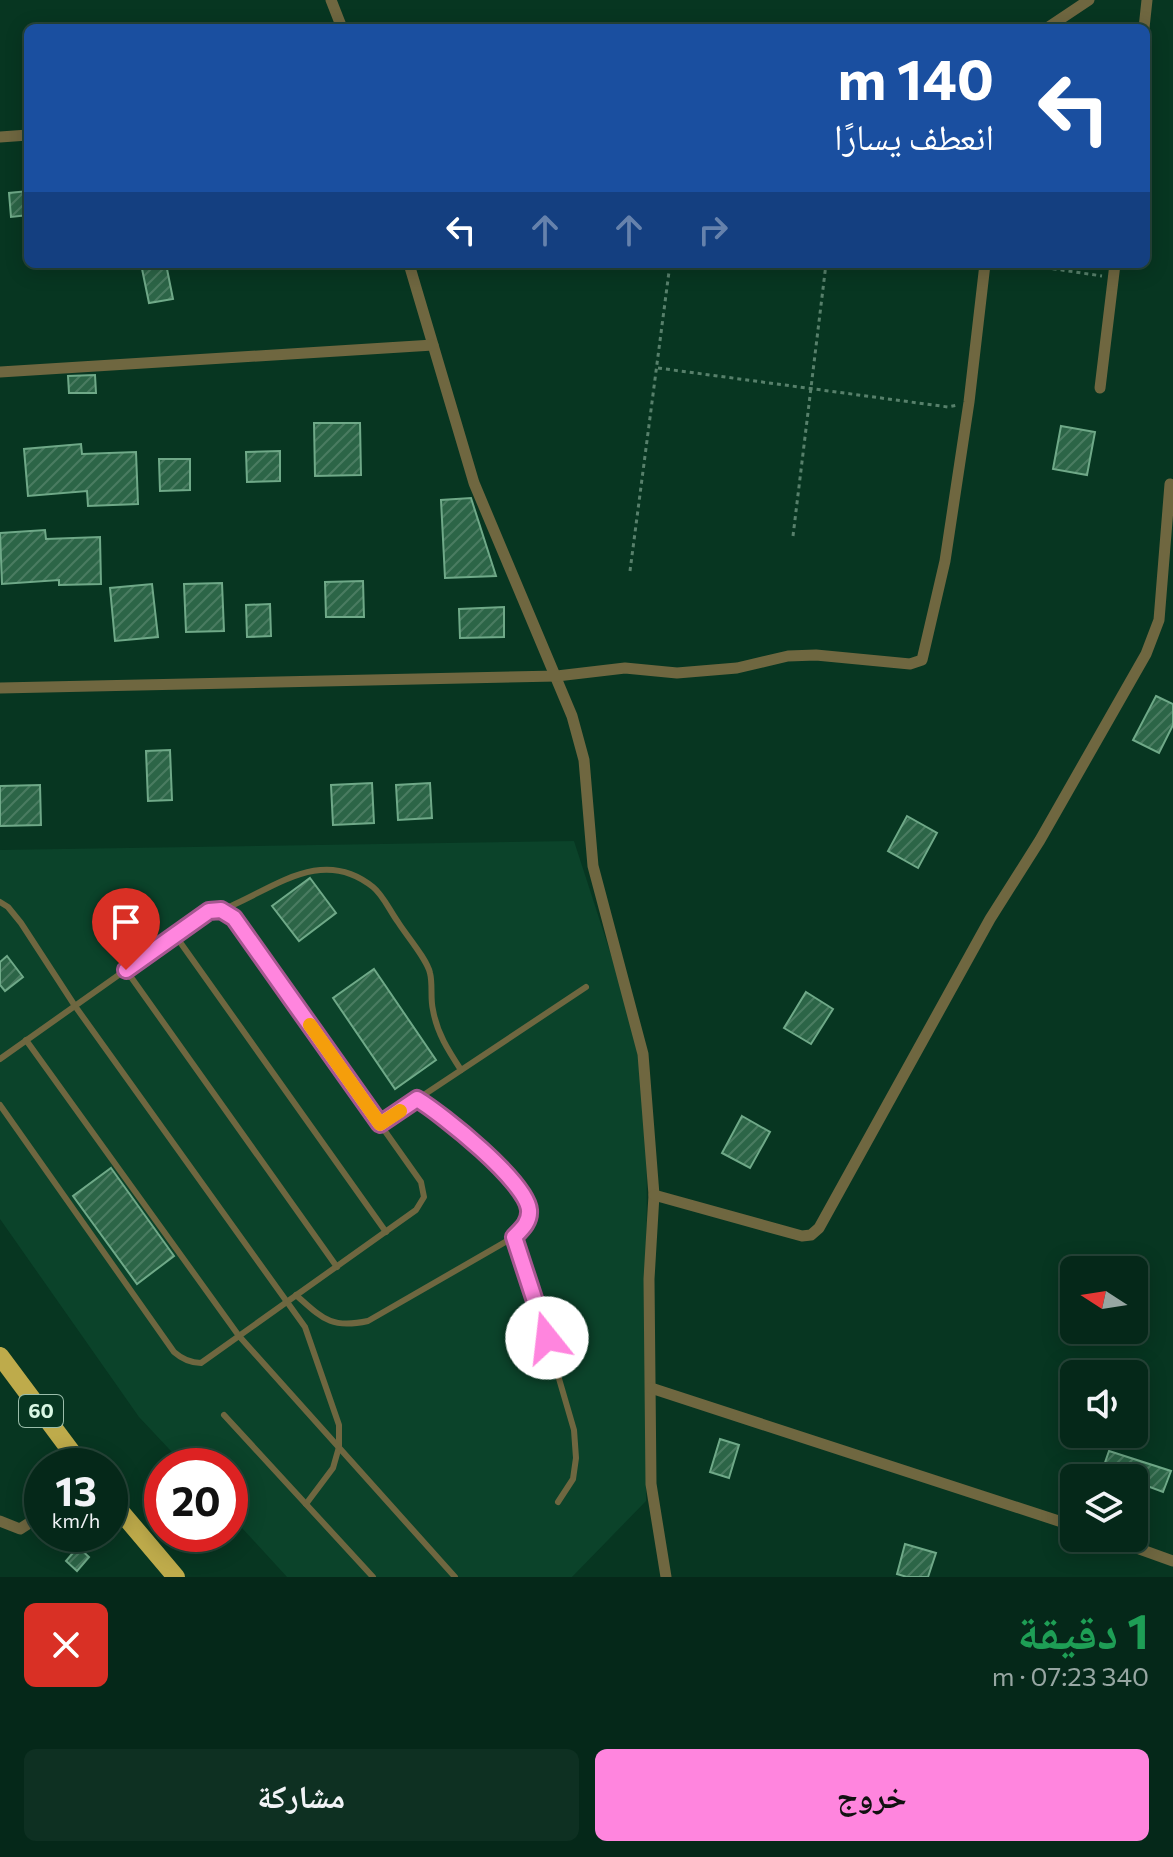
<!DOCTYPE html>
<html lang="ar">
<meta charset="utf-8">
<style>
:root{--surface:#052819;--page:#0e3022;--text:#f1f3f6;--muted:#97a6a2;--line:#264438;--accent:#ff85de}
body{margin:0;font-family:Commissioner,"Noto Naskh Arabic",sans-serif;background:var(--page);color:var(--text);direction:rtl;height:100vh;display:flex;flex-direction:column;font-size:30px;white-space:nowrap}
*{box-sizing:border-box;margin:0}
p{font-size:26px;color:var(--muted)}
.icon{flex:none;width:44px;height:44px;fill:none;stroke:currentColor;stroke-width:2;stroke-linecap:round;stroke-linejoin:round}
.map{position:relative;height:1577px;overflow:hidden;direction:ltr}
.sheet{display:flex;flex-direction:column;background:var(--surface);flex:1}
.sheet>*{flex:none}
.hud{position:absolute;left:24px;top:24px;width:1126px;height:244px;border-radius:12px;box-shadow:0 4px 20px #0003,0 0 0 2px var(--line);direction:rtl;background:#1a4fa0;color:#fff;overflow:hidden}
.needle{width:52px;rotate:282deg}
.controls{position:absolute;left:1060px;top:1256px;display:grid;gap:16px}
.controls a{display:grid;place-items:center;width:88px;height:88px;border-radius:12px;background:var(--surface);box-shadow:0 4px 20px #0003,0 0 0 2px var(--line);font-size:40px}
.speed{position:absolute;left:24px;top:1448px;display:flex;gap:16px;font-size:40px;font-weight:700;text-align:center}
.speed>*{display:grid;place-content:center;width:104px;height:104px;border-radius:50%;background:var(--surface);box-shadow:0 4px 20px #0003,0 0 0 2px var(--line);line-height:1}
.speed small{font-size:20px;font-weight:400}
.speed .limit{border:12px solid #d22;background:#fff;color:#111}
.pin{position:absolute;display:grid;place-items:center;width:68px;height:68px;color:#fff;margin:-82px -34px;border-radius:50% 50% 50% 0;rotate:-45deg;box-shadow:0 0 8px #0007}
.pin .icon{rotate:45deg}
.me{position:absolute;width:88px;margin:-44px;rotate:344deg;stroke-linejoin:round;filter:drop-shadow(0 0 6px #0008)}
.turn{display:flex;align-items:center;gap:28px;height:168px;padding:0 24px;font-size:36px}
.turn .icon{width:104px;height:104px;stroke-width:2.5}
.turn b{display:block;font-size:56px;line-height:68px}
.lanes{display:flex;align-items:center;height:76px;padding:0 24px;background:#0003;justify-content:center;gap:40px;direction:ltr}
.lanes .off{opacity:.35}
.round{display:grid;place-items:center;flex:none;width:84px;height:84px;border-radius:12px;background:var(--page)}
.headline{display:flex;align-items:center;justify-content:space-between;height:136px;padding:0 24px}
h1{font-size:48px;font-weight:700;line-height:60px;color:#1e9e55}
.cta{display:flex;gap:16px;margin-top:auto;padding:16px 24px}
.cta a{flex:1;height:92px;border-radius:12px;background:var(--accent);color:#111;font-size:32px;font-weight:700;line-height:92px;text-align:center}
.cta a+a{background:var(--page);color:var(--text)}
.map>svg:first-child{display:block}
.built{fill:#0b432a}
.building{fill:url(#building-hatch);stroke:#6fa988;stroke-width:2}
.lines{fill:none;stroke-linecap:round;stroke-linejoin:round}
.path{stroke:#57806b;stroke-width:3;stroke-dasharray:4 4;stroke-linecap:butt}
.service{stroke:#6f6740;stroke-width:6}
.minor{stroke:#6f6740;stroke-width:11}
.trunk{stroke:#beab4b;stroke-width:18}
.route-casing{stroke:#a65690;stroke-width:20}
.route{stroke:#ff85de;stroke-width:14}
.slow{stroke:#f59e0b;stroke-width:14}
.labels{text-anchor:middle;stroke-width:8;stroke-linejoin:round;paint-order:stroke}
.shield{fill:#073621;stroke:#9abdaa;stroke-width:2}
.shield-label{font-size:20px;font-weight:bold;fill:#d9f7e4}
</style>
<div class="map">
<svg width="1173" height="1577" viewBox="0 0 1173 1577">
<defs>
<pattern id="building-hatch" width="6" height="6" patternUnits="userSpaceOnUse" patternTransform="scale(2)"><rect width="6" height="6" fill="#2c6547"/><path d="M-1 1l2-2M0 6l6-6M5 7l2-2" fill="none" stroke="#4a7c61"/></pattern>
</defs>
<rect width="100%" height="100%" fill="#073621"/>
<!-- built -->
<polygon class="built" points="574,841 647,1066 646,1501 572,1577 287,1577 230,1515 230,1466 185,1466 139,1417 0,1219 0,850"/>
<!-- building -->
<g class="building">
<polygon points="28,191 28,215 11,217 9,193"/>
<polygon points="141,264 166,264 173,299 149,303"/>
<polygon points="95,375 96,393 69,393 68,376"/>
<polygon points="314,423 360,423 361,475 315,476"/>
<polygon points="1061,426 1095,432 1087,475 1053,469"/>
<polygon points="81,444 82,454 136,452 138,504 88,506 87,491 28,496 24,449"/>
<polygon points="280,451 280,481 247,482 246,452"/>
<polygon points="159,459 190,459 190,490 160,491"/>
<polygon points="471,498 496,576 445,578 441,500"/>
<polygon points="45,530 46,539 100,537 101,584 59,585 59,580 2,584 0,533"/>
<polygon points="363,581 364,617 326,617 325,582"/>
<polygon points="222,583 224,631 186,632 184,584"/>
<polygon points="152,584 158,637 115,641 110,588"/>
<polygon points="270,604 271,636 247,637 246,605"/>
<polygon points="504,607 504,637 460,638 459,609"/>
<polygon points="1156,696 1173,704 1173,725 1159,753 1133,740"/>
<polygon points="170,750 172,800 148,801 146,751"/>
<polygon points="372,783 374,823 333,825 331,785"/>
<polygon points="430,783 432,818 398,820 396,785"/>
<polygon points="40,785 41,825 0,826 0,786"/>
<polygon points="907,816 937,833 918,868 888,851"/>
<polygon points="310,878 336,913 299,941 272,906"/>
<polygon points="7,956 23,977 5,991 0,985 0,962"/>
<polygon points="374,969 436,1060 395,1089 333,998"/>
<polygon points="806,992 833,1009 811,1044 784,1028"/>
<polygon points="742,1116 770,1132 750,1168 722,1153"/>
<polygon points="111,1168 174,1256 137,1284 73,1196"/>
<polygon points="720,1439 739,1445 729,1478 710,1472"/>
<polygon points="1109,1451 1171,1471 1163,1492 1134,1481 1134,1478 1113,1478 1101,1474"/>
<polygon points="905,1544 936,1553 928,1577 907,1577 897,1574"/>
<polygon points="78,1547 89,1557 77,1571 66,1561"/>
</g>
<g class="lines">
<!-- path -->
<g class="path">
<polyline points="1021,264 1102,276"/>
<polyline points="658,368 948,407 958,405"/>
<polyline points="793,536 826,264"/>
<polyline points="630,571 670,264"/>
</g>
<!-- service -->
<g class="service">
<polyline points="0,902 8,907 21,923 75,1006 305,1327 339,1425 339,1447 333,1468 306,1504"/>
<path d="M 221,910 C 270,892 320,844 373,887 C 383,895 390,911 398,922 C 406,935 427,959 430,973 C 433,985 430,998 433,1010 C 437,1033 448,1050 461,1070"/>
<polyline points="175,935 386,1232"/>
<polyline points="126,970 337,1267"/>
<polyline points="26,1040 239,1336 455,1577"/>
<path d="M 0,1059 L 209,911 L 221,910 L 234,918 L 421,1182 L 424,1197 L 416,1210 L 201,1363 C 190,1363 182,1359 174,1352 L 0,1105"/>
<polyline points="380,1124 586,987"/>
<polyline points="514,1237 529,1276 574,1430 576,1458 573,1479 558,1502"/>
<path d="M 296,1295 C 323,1319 331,1329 368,1321 L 514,1237 C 522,1229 530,1222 529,1210 C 527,1182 442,1114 417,1099"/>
<polyline points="224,1415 373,1577"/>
</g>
<!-- minor -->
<g class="minor">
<polyline points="331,0 342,28"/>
<polyline points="1047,28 1089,0"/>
<polyline points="1144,28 1147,0"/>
<polyline points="0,137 28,135"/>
<polyline points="409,264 474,483 572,716 584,760 593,866 643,1054 654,1195 649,1279 651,1484 666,1577"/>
<polyline points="0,372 433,345"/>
<polyline points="1100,388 1115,264"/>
<polyline points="0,688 557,676 625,668 677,673 737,668 788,656 816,655 910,664 922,660 945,561 969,402 985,264"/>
<polyline points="654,1195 802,1236 811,1235 819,1228 990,919 1040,840 1146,654 1159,620 1170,484"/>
<polyline points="651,1388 1074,1526"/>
<polyline points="0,1521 20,1529 34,1520 42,1508"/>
<polyline points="1109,1538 1173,1561"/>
</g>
<!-- trunk -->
<g class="trunk">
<polyline points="0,1356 82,1466"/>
<polyline points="110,1499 176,1577"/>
</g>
</g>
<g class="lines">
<!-- route casing -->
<g class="route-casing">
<path id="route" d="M 126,970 L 209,911 L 221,910 L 234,918 L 380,1124 L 417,1099 C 442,1114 527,1182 529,1210 C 530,1222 522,1229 514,1237 L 547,1338"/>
</g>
<!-- route -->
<use href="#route" class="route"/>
<!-- slow -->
<polyline class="slow" points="310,1025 380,1124 400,1111"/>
</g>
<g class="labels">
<!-- shield labels -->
<rect class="shield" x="19" y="1395" width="44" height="32" rx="6"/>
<g class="shield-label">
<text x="41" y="1418">60</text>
</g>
</g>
</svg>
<div class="controls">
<a><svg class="needle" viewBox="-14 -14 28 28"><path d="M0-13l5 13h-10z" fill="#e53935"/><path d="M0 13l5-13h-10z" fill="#97a6a2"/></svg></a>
<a><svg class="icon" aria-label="sound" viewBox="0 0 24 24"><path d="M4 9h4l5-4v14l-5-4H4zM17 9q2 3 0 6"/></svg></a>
<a><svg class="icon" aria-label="layers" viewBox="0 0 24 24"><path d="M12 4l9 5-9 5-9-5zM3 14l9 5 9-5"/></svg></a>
</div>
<div class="speed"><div>13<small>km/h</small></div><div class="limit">20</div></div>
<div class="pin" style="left:126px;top:970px;background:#d93025"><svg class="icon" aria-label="arrive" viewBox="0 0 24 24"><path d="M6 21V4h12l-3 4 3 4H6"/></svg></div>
<svg class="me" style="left:547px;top:1338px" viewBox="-20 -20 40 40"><circle r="19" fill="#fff"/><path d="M0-13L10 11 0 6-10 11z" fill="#ff85de"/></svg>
<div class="hud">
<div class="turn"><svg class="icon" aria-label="left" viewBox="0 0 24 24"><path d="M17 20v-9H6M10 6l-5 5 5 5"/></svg><div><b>140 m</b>انعطف يسارًا</div></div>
<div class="lanes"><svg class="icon" aria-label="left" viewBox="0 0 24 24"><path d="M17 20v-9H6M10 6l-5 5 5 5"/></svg><svg class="icon off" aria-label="ahead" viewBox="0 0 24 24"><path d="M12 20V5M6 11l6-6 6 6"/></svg><svg class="icon off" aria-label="ahead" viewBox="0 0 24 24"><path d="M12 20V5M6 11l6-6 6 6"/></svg><svg class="icon off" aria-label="right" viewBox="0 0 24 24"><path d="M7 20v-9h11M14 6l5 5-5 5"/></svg></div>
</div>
</div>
<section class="sheet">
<div class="headline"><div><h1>1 دقيقة</h1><p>340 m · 07:23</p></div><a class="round" style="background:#d93025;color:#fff"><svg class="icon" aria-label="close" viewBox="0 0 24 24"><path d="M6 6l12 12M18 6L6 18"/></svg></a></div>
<div class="cta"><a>خروج</a><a>مشاركة</a></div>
</section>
